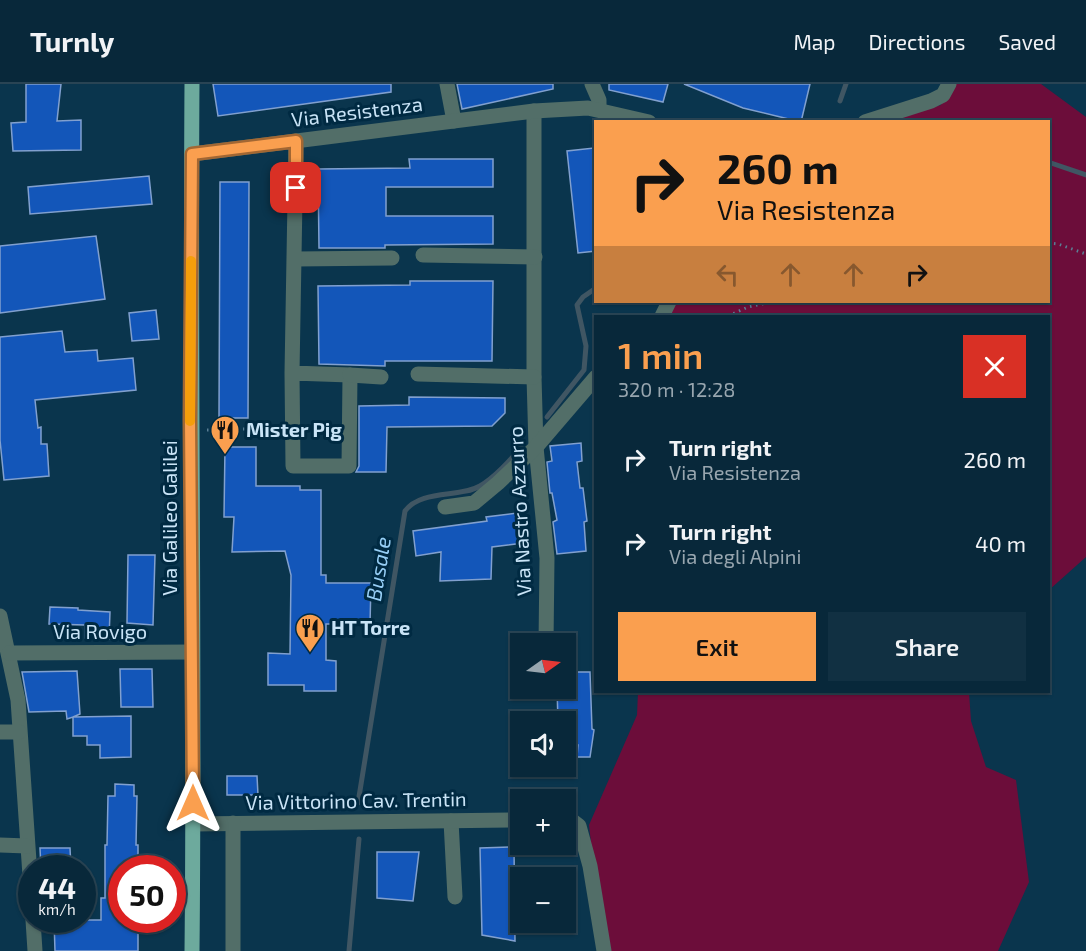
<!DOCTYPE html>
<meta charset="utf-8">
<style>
:root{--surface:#08283a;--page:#113042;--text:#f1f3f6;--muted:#98a6af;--line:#294454;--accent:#fa9f4f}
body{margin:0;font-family:"Exo 2",sans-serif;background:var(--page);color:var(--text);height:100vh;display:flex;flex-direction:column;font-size:22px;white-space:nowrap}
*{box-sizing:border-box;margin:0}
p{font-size:20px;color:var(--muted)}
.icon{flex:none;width:33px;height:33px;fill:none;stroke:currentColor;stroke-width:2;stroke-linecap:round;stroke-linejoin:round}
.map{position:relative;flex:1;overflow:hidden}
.sheet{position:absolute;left:594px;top:231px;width:456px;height:378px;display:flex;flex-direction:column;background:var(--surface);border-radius:0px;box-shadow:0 2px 4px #0004,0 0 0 2px var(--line)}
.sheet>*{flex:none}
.banner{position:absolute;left:594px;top:36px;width:456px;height:183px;border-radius:0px;box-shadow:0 2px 4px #0004,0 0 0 2px var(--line);background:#fa9f4f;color:#111;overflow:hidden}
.needle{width:39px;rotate:76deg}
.controls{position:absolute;left:510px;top:549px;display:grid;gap:12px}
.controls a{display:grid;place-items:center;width:66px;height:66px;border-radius:0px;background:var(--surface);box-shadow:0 2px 4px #0004,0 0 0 2px var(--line);font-size:30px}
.speed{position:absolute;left:18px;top:771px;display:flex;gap:12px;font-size:30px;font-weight:700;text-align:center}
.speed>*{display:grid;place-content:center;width:78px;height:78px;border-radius:50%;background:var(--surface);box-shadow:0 2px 4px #0004,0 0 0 2px var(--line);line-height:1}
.speed small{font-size:15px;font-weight:400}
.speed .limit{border:9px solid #d22;background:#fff;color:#111}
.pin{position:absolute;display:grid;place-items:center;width:51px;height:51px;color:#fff;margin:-26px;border-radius:12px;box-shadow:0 3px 9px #0006}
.me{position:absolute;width:66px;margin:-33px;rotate:0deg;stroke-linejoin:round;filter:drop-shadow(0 0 4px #0008)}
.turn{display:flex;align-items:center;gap:21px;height:126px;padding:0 24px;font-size:27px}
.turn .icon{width:78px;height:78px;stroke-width:2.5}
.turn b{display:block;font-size:42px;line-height:51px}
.lanes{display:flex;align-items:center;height:57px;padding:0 24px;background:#0003;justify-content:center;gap:30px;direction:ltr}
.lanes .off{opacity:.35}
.round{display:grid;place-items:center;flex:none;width:63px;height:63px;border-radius:0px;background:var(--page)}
.summary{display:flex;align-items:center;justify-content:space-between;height:102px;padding:0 24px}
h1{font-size:36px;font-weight:600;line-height:45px;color:var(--accent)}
.button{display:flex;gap:12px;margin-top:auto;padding:12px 24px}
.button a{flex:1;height:69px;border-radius:0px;background:var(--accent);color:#111;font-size:24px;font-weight:600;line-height:69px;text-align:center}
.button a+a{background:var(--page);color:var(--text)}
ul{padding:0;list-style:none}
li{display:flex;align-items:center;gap:18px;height:84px;padding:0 24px}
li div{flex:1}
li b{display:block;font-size:22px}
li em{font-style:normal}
header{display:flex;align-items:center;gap:36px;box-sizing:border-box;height:84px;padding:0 30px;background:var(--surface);border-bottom:2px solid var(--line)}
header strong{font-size:28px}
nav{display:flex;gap:33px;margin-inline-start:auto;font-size:21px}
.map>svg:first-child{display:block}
.green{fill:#6c0d3a}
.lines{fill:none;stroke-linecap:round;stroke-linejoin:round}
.stream{stroke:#405663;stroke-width:5}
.building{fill:#1356b9;stroke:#81a0cf;stroke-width:1.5}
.path{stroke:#5b7f95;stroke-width:3;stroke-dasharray:1.5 4.5;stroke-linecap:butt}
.minor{stroke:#526e68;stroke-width:15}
.major{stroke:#6daa9d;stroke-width:15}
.route-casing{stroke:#a26733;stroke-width:15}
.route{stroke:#fa9f4f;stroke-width:10}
.slow{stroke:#f59e0b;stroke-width:10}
.labels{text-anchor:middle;stroke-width:6;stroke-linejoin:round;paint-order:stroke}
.street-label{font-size:20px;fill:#c9e4f7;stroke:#002a42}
.poi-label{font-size:20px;font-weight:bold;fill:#c9e4f7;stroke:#002a42;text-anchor:start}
.water-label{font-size:21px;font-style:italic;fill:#96cef5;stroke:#002a42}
</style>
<header>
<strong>Turnly</strong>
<nav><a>Map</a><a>Directions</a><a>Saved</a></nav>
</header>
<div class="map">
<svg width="1086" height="867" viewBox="0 0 1086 867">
<rect width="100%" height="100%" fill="#0a354d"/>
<!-- green -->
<g class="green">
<polygon points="946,0 1041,0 1086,33 1086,473 1049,506 1048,232 657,232 668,218 1048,218 1048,38 876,37 941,21"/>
<polygon points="638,608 969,608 971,637 986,683 1016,696 1029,798 998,867 603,867 589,741 637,631"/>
</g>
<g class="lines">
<!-- stream -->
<g class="stream">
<polyline points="840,17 846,0"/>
<polyline points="1048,78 1086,91"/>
<polyline points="547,333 584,286 586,262 577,221 583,213 596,204"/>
<path d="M 358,719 L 405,427 C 421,405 460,414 480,402 C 494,394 511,376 521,363"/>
<polyline points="349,867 359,755"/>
</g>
</g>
<!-- building -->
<g class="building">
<polygon points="26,0 61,0 57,37 81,36 81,66 13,67 11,39 26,38"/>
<polygon points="213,0 391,0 391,8 218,32"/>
<polygon points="457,0 553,0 553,5 462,25"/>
<polygon points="609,0 668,0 663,18 609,6"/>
<polygon points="684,0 810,0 801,38 743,24"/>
<polygon points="594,64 596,81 596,167 578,169 567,67"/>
<polygon points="409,75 493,75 493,103 386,103 386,132 493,132 493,160 385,161 385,164 319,164 318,85 410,84"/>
<polygon points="149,92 152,120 30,130 28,103"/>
<polygon points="220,98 249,98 248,334 219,334"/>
<polygon points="96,152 105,215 0,229 0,162"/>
<polygon points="410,197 493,197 492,277 385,277 385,282 319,280 318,202 410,201"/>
<polygon points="156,226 159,255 132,257 129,229"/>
<polygon points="62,247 65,268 97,266 98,277 133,274 136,306 35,316 38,344 41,343 41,360 47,360 49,392 4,396 0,356 0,253"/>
<polygon points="409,313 505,314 505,329 492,342 387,343 386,388 356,388 359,382 359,322 409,321"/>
<polygon points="581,359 582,377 577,378 580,404 583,404 587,437 584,438 586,467 557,470 553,438 557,436 552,409 550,409 547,378 552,377 550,362"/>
<polygon points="225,363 256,363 256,402 300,402 300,406 321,406 321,491 326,491 326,499 371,499 370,540 326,540 326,576 336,577 336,607 304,607 304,601 268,601 268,569 290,570 291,491 285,467 232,468 234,433 224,433"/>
<polygon points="517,429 523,459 492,463 491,495 440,497 441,468 416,472 413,447 487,437 486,433"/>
<polygon points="128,471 155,471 153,541 127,539"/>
<polygon points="50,523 78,524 78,526 110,528 109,555 85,554 85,541 49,540"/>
<polygon points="120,585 152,585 153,623 121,623"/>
<polygon points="77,587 80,630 73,633 131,632 131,673 100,674 100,661 87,661 87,652 73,652 73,633 67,635 66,627 29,628 22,588"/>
<polygon points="576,588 590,588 592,645 594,646 590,673 577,673 578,661 566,661 566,638 558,638 557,604 566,604 566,601 576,601"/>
<polygon points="227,692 257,692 258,711 227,711"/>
<polygon points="115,700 134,701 134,712 137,712 136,761 138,761 138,784 122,784 122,836 138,836 138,867 55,867 54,836 101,836 101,814 105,814 105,761 107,761 108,712 115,712"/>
<polygon points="514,763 515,857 482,851 480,764"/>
<polygon points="40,764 70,764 71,784 41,784"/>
<polygon points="377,768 419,768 413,817 377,814"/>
</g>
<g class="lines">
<!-- path -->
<g class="path">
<polyline points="1048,159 1058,160 1086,170"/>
<polyline points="728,232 748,223 771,218"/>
<polyline points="207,346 279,344"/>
</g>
<!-- minor -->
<g class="minor">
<polyline points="447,0 454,37"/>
<polyline points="592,0 599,16 599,25"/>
<polyline points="534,27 534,293 536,363 547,474 546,560"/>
<polyline points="865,38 931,17 943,11 949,0"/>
<polyline points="192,70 534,27 588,24 649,38"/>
<polyline points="423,171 535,173"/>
<polyline points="296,175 392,174"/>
<polyline points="662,232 669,218"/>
<polyline points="292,289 350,291 349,382 293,382 292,289 296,57"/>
<polyline points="418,290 534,293"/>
<polyline points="350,291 381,293"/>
<polyline points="445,423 474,419 498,399 536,363 596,293"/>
<polyline points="0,532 18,616 32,821"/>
<polyline points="9,569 192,568"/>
<polyline points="0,648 19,648"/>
<polyline points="566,735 570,735 579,742 590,782 604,867"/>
<polyline points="451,737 455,813"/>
<polyline points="193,740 520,736"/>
<polyline points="0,761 27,762"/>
<polyline points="33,836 35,867"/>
<polyline points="233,867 233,739"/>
</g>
<!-- major -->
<path class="major" d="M 192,867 C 195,578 190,289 192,0"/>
</g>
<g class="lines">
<!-- route casing -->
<g class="route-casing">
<polyline id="route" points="193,719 190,336 192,70 296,57 296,104"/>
</g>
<!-- route -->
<use href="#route" class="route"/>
<!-- slow -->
<polyline class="slow" points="190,337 191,177"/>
</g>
<!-- icons -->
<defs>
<g id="restaurant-pin" transform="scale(1.5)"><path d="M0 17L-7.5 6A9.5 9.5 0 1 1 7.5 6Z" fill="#fa9f4f" stroke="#002a42"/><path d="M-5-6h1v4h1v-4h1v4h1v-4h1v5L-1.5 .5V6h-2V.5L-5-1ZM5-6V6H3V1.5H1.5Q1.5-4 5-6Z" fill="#111"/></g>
</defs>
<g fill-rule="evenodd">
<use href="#restaurant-pin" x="225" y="346"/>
<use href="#restaurant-pin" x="310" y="544"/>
</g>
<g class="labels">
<!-- street labels -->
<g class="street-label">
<text transform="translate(357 28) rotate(-7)" y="7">Via Resistenza</text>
<text transform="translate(520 427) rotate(-93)" y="7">Via Nastro Azzurro</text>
<text transform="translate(170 434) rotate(-90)" y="7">Via Galileo Galilei</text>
<text x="100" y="555">Via Rovigo</text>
<text transform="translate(356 717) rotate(-1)" y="7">Via Vittorino Cav. Trentin</text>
</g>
<!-- poi labels -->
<g class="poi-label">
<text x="246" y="353">Mister Pig</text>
<text x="331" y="551">HT Torre</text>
</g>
<!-- water labels -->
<g class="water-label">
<text transform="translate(379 485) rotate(-81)" y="7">Busale</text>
</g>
</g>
</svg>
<div class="controls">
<a><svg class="needle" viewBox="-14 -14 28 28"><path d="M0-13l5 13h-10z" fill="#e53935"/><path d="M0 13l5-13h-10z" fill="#98a6af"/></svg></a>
<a><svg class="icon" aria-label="sound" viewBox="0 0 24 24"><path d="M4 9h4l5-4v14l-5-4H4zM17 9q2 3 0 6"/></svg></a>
<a>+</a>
<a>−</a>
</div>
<div class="speed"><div>44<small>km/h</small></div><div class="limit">50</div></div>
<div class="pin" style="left:296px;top:104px;background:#d93025"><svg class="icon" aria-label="arrive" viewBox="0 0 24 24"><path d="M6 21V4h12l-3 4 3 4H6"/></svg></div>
<svg class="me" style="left:193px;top:719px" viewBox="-20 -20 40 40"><path d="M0-17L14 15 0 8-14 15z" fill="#fa9f4f" stroke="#fff" stroke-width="4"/></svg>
<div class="banner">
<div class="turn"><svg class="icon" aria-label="right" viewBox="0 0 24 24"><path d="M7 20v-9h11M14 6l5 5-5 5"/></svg><div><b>260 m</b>Via Resistenza</div></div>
<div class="lanes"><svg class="icon off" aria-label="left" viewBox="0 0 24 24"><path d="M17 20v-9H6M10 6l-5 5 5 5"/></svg><svg class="icon off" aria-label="ahead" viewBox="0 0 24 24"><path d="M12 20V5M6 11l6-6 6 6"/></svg><svg class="icon off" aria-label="ahead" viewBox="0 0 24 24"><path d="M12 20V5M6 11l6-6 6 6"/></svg><svg class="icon" aria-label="right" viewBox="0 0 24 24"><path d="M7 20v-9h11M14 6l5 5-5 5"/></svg></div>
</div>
<section class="sheet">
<div class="summary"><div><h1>1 min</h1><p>320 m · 12:28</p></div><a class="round" style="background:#d93025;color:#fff"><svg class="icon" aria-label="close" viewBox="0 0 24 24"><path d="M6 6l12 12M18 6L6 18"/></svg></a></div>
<ul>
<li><svg class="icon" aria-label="right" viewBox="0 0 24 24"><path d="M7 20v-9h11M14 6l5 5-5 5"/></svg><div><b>Turn right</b><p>Via Resistenza</p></div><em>260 m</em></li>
<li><svg class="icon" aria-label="right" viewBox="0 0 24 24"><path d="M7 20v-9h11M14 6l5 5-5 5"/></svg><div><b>Turn right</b><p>Via degli Alpini</p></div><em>40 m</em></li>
</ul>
<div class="button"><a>Exit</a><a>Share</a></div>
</section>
</div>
